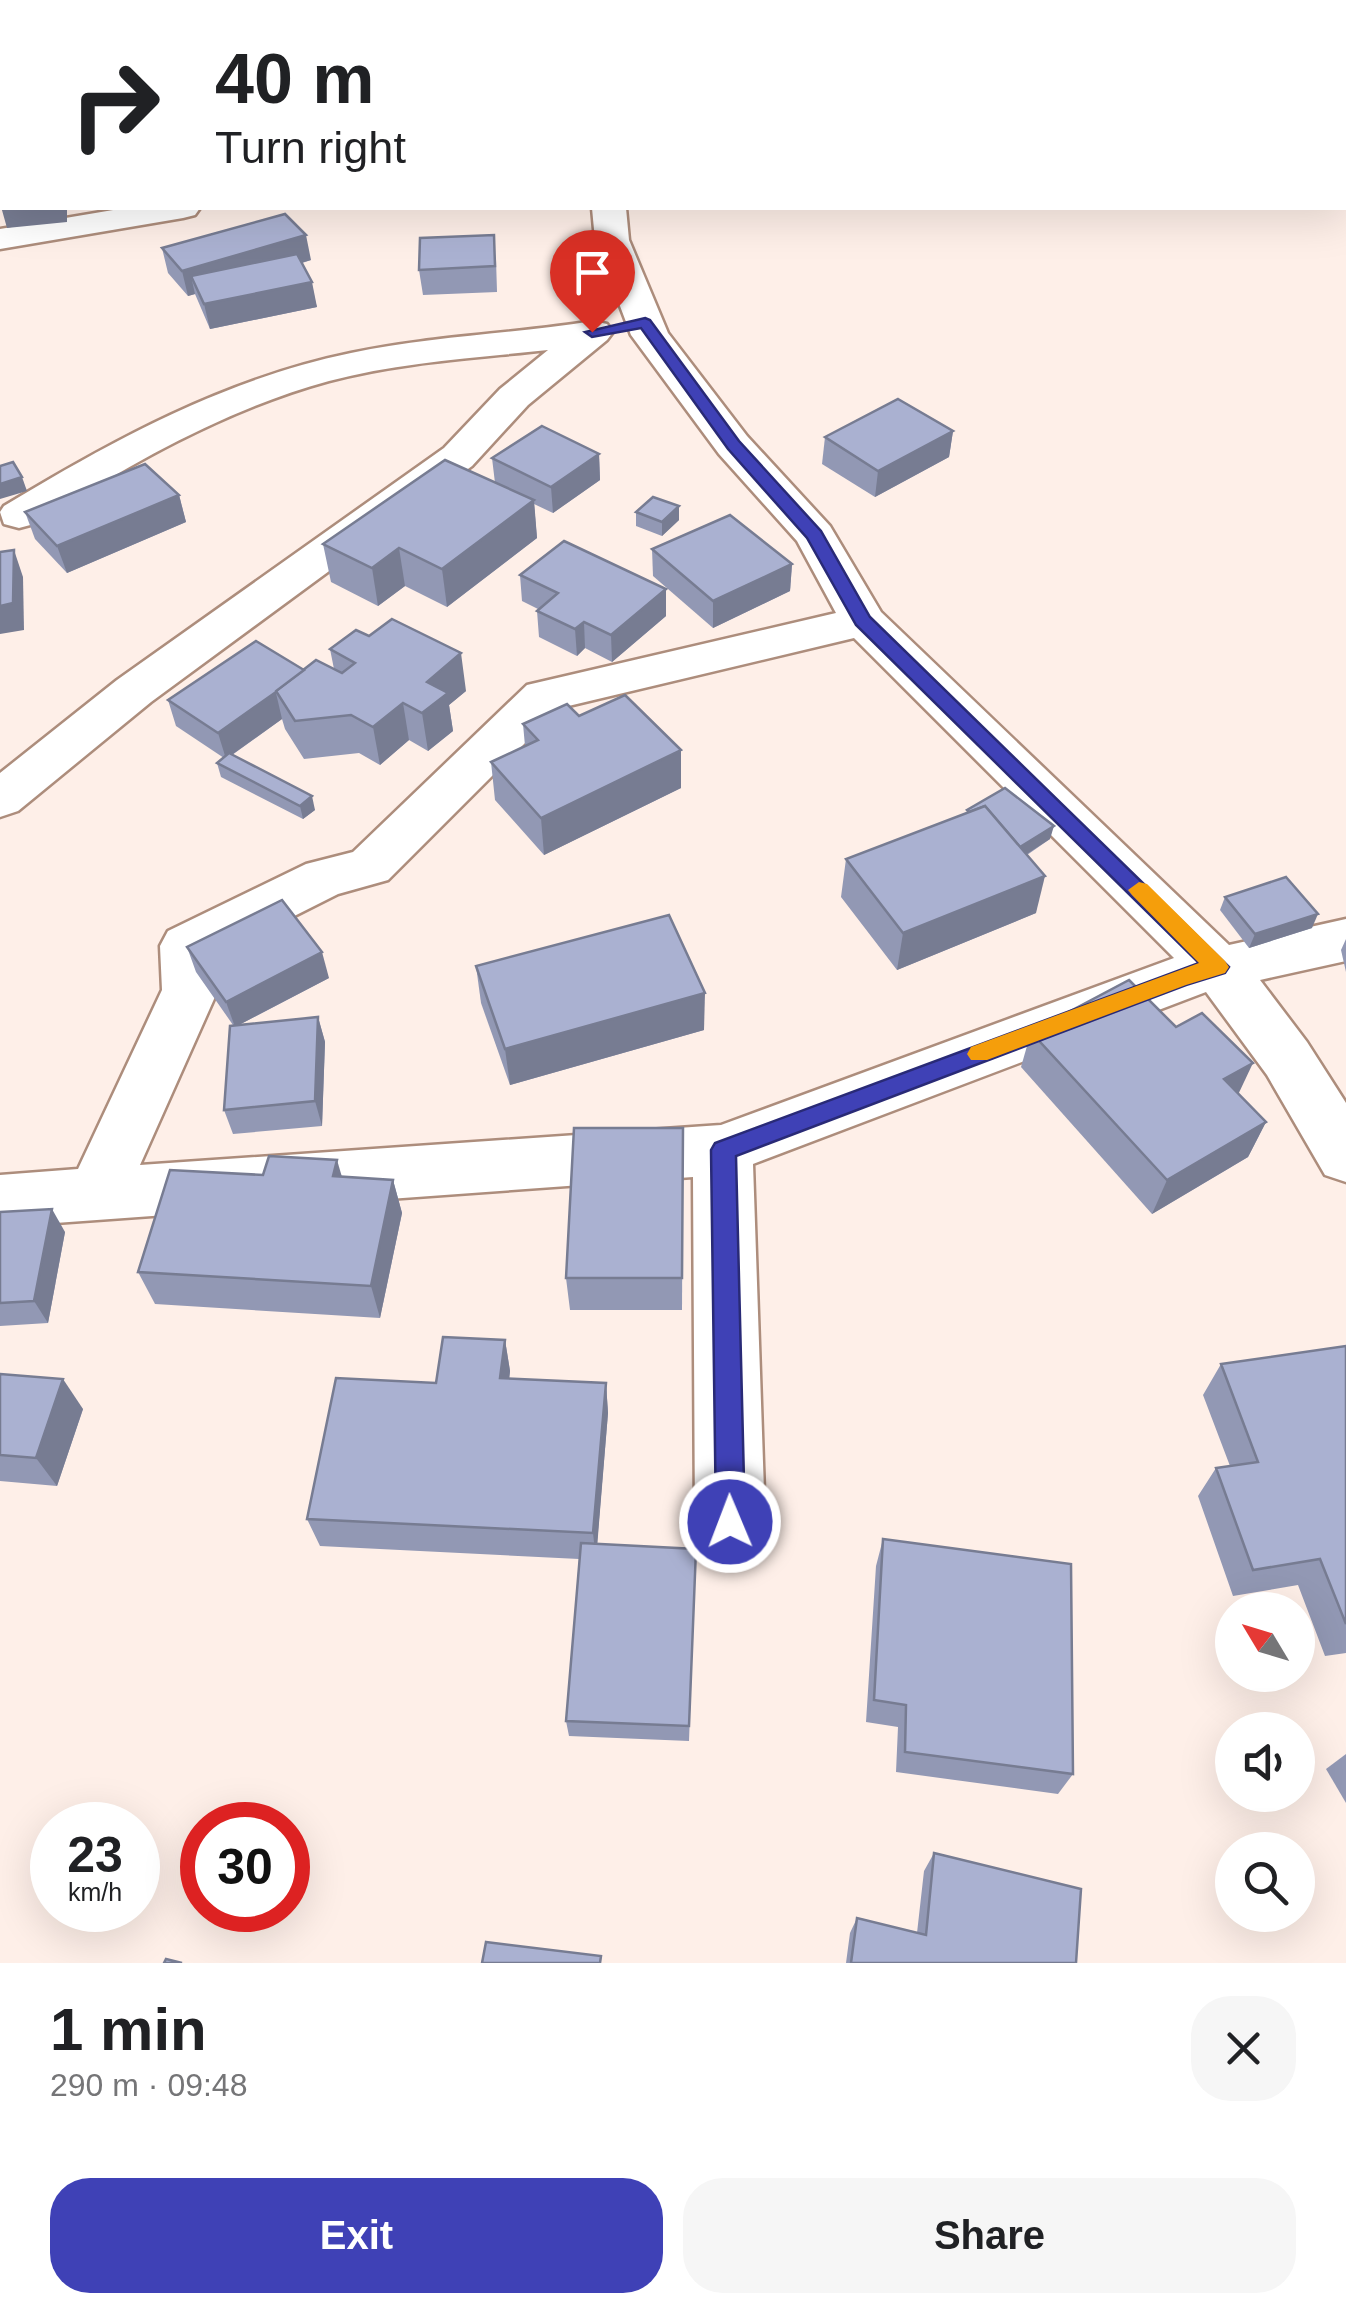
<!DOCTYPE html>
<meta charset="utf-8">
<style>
:root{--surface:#fff;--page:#f6f6f6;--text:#202124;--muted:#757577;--accent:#3f41b6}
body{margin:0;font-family:Helvetica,sans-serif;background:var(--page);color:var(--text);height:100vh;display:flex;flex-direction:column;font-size:38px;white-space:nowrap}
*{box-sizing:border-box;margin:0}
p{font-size:32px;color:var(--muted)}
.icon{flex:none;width:55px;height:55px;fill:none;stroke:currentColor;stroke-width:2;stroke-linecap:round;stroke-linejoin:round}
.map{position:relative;height:1963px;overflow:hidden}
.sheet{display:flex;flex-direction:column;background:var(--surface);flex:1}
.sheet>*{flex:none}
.guide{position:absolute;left:0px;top:0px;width:1348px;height:210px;box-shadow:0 10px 40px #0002;background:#fff;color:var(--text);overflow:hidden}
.needle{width:65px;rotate:308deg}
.tools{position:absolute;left:1215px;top:1592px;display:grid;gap:20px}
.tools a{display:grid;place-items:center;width:100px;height:100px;border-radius:50%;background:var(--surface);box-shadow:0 10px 40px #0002;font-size:50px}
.speed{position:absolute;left:30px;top:1802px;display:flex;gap:20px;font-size:50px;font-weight:700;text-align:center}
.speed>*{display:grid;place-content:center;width:130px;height:130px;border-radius:50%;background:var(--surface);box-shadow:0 10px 40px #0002;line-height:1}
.speed small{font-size:25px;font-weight:400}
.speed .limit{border:15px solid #d22;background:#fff;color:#111}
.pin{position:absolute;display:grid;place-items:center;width:85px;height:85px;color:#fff;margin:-102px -42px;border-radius:50% 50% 50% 0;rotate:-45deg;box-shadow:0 0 10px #0007}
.pin .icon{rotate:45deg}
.me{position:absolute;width:110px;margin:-55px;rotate:359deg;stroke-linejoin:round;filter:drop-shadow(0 0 8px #0008)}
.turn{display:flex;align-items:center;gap:35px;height:210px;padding:0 50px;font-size:45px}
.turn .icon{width:130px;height:130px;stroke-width:2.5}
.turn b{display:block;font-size:70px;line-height:85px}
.round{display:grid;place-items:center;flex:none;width:105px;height:105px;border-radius:40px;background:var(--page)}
.head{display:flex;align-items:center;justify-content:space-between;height:170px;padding:0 50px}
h1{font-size:60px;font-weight:700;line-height:75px}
.button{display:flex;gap:20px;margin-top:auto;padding:20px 50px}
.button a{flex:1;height:115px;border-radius:40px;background:var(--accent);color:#fff;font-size:40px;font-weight:700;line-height:115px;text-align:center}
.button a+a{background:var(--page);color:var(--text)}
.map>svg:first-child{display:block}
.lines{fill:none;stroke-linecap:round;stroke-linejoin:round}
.street-casing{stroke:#ad8d7c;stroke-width:5}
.street{fill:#fff;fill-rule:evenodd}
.wall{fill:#9298b4}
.shaded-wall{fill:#777c92}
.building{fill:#aab1d1;stroke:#777c92;stroke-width:2.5}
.route{fill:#3f41b6;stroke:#292a76;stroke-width:2.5}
.slow{fill:#f59e0b}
</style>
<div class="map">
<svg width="1346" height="1963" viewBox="0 0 1346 1963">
<rect width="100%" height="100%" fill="#feefe8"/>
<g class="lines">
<!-- street casing -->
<g class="street-casing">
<g id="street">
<rect x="681" y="0" width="28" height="2"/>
<polygon points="846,0 881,0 882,2 848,2"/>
<rect x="0" y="95" width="2" height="18"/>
<rect x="1345" y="162" width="1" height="20"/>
<polygon points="125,208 200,208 195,215 183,218 0,249 0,229"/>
<path d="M 592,208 L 626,208 L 629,240 L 668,333 L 747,436 L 830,526 L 881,612 L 1229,945 L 1346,919 L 1346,961 L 1260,980 L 1307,1042 L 1346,1103 L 1346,1182 L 1325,1175 L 1267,1075 L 1206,992 L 753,1164 L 765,1522 L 755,1546 L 730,1556 L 705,1546 L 695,1522 L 693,1177 L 0,1227 L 0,1175 L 78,1169 L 162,990 L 160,946 L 168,931 L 306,864 L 353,852 L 527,685 L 836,613 L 797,541 L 719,454 L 631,335 L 595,240 ZM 854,638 L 1174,958 L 721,1125 L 140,1165 L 218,990 L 215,956 L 338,894 L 388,880 L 560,708 Z"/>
<path d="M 593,321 L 607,324 L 613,332 L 607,340 L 528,405 L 472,466 L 151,702 L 18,811 L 0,817 L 0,773 L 117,680 L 444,448 L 500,389 L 548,350 C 475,358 400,362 329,381 C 223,410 127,466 34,524 L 19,528 L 4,524 L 0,512 L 4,506 C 113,440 225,379 351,353 C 431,336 513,334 593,321 Z"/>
</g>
</g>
<!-- street -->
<use href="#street" class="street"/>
</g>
<!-- wall -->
<g class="wall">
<polygon points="528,0 586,0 589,2 528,2"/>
<polygon points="1009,0 1085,0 1071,2 1025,2 1022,1 1013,2"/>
<polygon points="162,248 311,260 302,263 317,307 210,329 195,294 188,296 168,273"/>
<polygon points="496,260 497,292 423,295 419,270"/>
<polygon points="953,431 949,457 875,497 822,464 825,437"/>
<polygon points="599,454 600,480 553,513 534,504 537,538 447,607 405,586 378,606 331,582 323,544 495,483 492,458"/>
<polygon points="179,495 186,522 67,573 35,539 25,512"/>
<polygon points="679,506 679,520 662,536 636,526 636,512"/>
<polygon points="652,549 792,564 790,591 713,628 653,576"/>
<polygon points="520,575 666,616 612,662 585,648 577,656 539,637 537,611 538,609 522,601"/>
<polygon points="330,649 466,691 449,705 453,731 428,751 409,740 380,765 359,753 304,759 285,729 282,719 232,755 315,810 303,819 221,777 217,763 224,758 176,726 168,700 304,670 334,669"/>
<polygon points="579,716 681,750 681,788 544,855 495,800 491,762 525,746 523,724"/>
<polygon points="967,810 1050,839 1027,855 1036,913 897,970 841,897 846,859 967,813"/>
<polygon points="1225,897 1312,928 1249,948 1220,910"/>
<polygon points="1346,939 1346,972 1341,950"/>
<polygon points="187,947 329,978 239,1025 318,1017 325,1042 322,1126 233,1134 224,1110 233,1025 196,972"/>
<polygon points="476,966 704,1030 510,1085 481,1003"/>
<polygon points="1031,1032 1238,1095 1266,1122 1248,1157 1152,1214 1021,1067"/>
<polygon points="683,1128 682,1310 570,1310 566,1278"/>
<polygon points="263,1175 393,1180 402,1213 380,1318 155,1304 138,1272"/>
<polygon points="0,1212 65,1232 48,1323 0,1326"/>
<polygon points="505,1340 510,1371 509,1379 606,1383 608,1413 597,1544 696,1549 689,1741 569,1736 566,1721 579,1559 320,1546 307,1519 436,1383"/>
<polygon points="1346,1346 1346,1653 1325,1656 1298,1585 1233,1596 1198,1496 1216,1468 1230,1466 1203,1395 1221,1364"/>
<polygon points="0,1374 83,1409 57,1486 0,1481"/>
<polygon points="883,1539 1073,1774 1058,1794 896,1772 898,1727 866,1722 876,1566"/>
<polygon points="1346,1754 1346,1803 1326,1769"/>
<polygon points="934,1853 1076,1963 846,1963 850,1933 857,1918 917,1933 924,1871"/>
</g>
<!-- shaded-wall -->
<g class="shaded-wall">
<polygon points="1036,0 1085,0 1071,2 1036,2"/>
<polygon points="0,203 2,203 2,208 67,208 67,222 7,228"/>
<polygon points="306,235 311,260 199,293 191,276 195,294 188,296 182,271"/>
<polygon points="312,282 317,307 210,329 204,304"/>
<polygon points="953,431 949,457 875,497 878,471"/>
<polygon points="599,454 600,480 553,513 551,487"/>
<polygon points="22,477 27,491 0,499 0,484"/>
<polygon points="179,495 186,522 67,573 57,546"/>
<polygon points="534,500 537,538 447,607 442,569"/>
<polygon points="679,506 679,520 662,536 662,522"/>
<polygon points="399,548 405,586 378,606 372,568"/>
<polygon points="14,550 23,577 24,630 0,634 0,606"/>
<polygon points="792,564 790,591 713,628 713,601"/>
<polygon points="666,589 666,616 612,662 611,635"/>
<polygon points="584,622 585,648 577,656 575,629"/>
<polygon points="461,653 466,691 449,705 453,731 428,751 422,713 427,682"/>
<polygon points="276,693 282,719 226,759 218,733"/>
<polygon points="403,703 409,740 380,765 373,727"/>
<polygon points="681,750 681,788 544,855 541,818"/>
<polygon points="312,796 315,810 303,819 300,806"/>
<polygon points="1054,826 1050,839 1013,863 1016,850"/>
<polygon points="1045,876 1036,913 897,970 903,933"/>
<polygon points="1318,914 1312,928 1249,948 1255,934"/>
<polygon points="322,952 329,978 235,1027 226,1002"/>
<polygon points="705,993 704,1030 510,1085 505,1049"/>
<polygon points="318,1017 325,1042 322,1126 315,1101"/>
<polygon points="1253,1063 1236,1099 1224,1079"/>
<polygon points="1266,1122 1248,1157 1152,1214 1167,1180"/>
<polygon points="337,1160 347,1194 333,1176"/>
<polygon points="393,1180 402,1213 380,1318 371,1286"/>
<polygon points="52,1209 65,1232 48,1323 34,1301"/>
<polygon points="505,1340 510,1371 506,1408 500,1378"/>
<polygon points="63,1379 83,1409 57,1486 36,1458"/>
<polygon points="606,1383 608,1413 596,1560 593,1533"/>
</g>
<!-- building -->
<g class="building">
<polygon points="543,0 586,0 589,2 546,2"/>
<polygon points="285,214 306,235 182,271 162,248"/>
<polygon points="494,235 495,266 419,270 420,238"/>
<polygon points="297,254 312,282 204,304 191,276"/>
<polygon points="898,399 953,431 878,471 825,437"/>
<polygon points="542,426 599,454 551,487 492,458"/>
<polygon points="445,460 534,500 442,569 399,548 372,568 323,544"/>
<polygon points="13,462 22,477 0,484 0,466"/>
<polygon points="145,464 179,495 57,546 25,512"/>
<polygon points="653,497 679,506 662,522 636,512"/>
<polygon points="730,515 792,564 713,601 652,549"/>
<polygon points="564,541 666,589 611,635 584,622 575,629 537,611 558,593 520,575"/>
<polygon points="14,550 13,603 0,606 0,552"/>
<polygon points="392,619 461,653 427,682 448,693 422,713 403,703 373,727 351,715 295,721 276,691 316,660 342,673 355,663 330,649 356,630 369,636"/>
<polygon points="256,641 304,670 276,691 276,692 218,733 168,700"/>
<polygon points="625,695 681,750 541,818 491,762 538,740 523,724 567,704 579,716"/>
<polygon points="229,753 312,796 300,806 217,763"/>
<polygon points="1005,788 1054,826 1020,847 985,806 969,812 967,810"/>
<polygon points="985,806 1045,876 903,933 846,859"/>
<polygon points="1286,877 1318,914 1255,934 1225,897"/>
<polygon points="282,900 322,952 226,1002 187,947"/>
<polygon points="669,915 705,993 505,1049 476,966"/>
<polygon points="1129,980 1176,1027 1202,1013 1253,1063 1224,1079 1266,1122 1167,1180 1031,1032"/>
<polygon points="318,1017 315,1101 224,1110 230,1026"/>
<polygon points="574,1128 683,1128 682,1278 566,1278"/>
<polygon points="269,1156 337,1160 333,1176 393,1180 371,1286 138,1272 170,1170 263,1175"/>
<polygon points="52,1209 34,1301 0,1303 0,1212"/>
<polygon points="443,1337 505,1340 500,1378 606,1383 593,1533 307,1519 336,1378 436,1383"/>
<polygon points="1346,1346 1346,1624 1320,1559 1253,1570 1216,1468 1258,1462 1221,1364"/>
<polygon points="0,1374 63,1379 36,1458 0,1455"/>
<polygon points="883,1539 1071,1564 1073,1774 905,1752 906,1705 874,1700"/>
<polygon points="581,1543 696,1549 689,1726 566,1721"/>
<polygon points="934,1853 1081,1889 1076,1963 851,1963 857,1918 926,1935"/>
<polygon points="486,1942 601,1956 600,1963 482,1963"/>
<polygon points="166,1959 182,1963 164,1963"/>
</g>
<!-- route -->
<polygon class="route" points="645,318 650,320 739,441 821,531 870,617 1229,967 1225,973 1186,985 736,1156 745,1522 741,1532 730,1536 720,1532 716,1522 711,1150 715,1143 1199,963 856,625 807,538 728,449 641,328 592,337 585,332"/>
<!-- slow -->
<polygon class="slow" points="1139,882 1147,884 1225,961 1229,967 1225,973 1186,985 987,1060 971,1060 967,1054 971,1047 1199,963 1132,895 1128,890"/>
</svg>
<div class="tools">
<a><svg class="needle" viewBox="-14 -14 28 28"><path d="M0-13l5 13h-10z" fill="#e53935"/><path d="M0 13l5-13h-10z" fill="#757577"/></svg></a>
<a><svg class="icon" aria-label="sound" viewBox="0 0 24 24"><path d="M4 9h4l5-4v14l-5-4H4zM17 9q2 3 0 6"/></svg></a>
<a><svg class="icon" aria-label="search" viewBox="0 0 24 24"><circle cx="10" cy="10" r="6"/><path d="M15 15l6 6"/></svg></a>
</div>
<div class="speed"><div>23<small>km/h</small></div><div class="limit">30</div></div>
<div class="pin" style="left:592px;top:332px;background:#d93025"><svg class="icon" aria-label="arrive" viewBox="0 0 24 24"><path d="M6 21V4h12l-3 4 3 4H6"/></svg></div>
<svg class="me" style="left:730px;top:1522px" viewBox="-20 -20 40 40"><circle r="17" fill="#3f41b6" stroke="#fff" stroke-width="3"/><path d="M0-11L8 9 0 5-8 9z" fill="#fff"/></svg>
<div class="guide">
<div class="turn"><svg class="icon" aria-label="right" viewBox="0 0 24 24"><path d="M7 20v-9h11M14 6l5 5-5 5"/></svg><div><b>40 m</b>Turn right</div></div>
</div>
</div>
<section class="sheet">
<div class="head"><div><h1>1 min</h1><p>290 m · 09:48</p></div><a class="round"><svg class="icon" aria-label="close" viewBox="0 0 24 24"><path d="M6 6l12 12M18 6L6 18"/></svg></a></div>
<div class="button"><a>Exit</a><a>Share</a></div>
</section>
